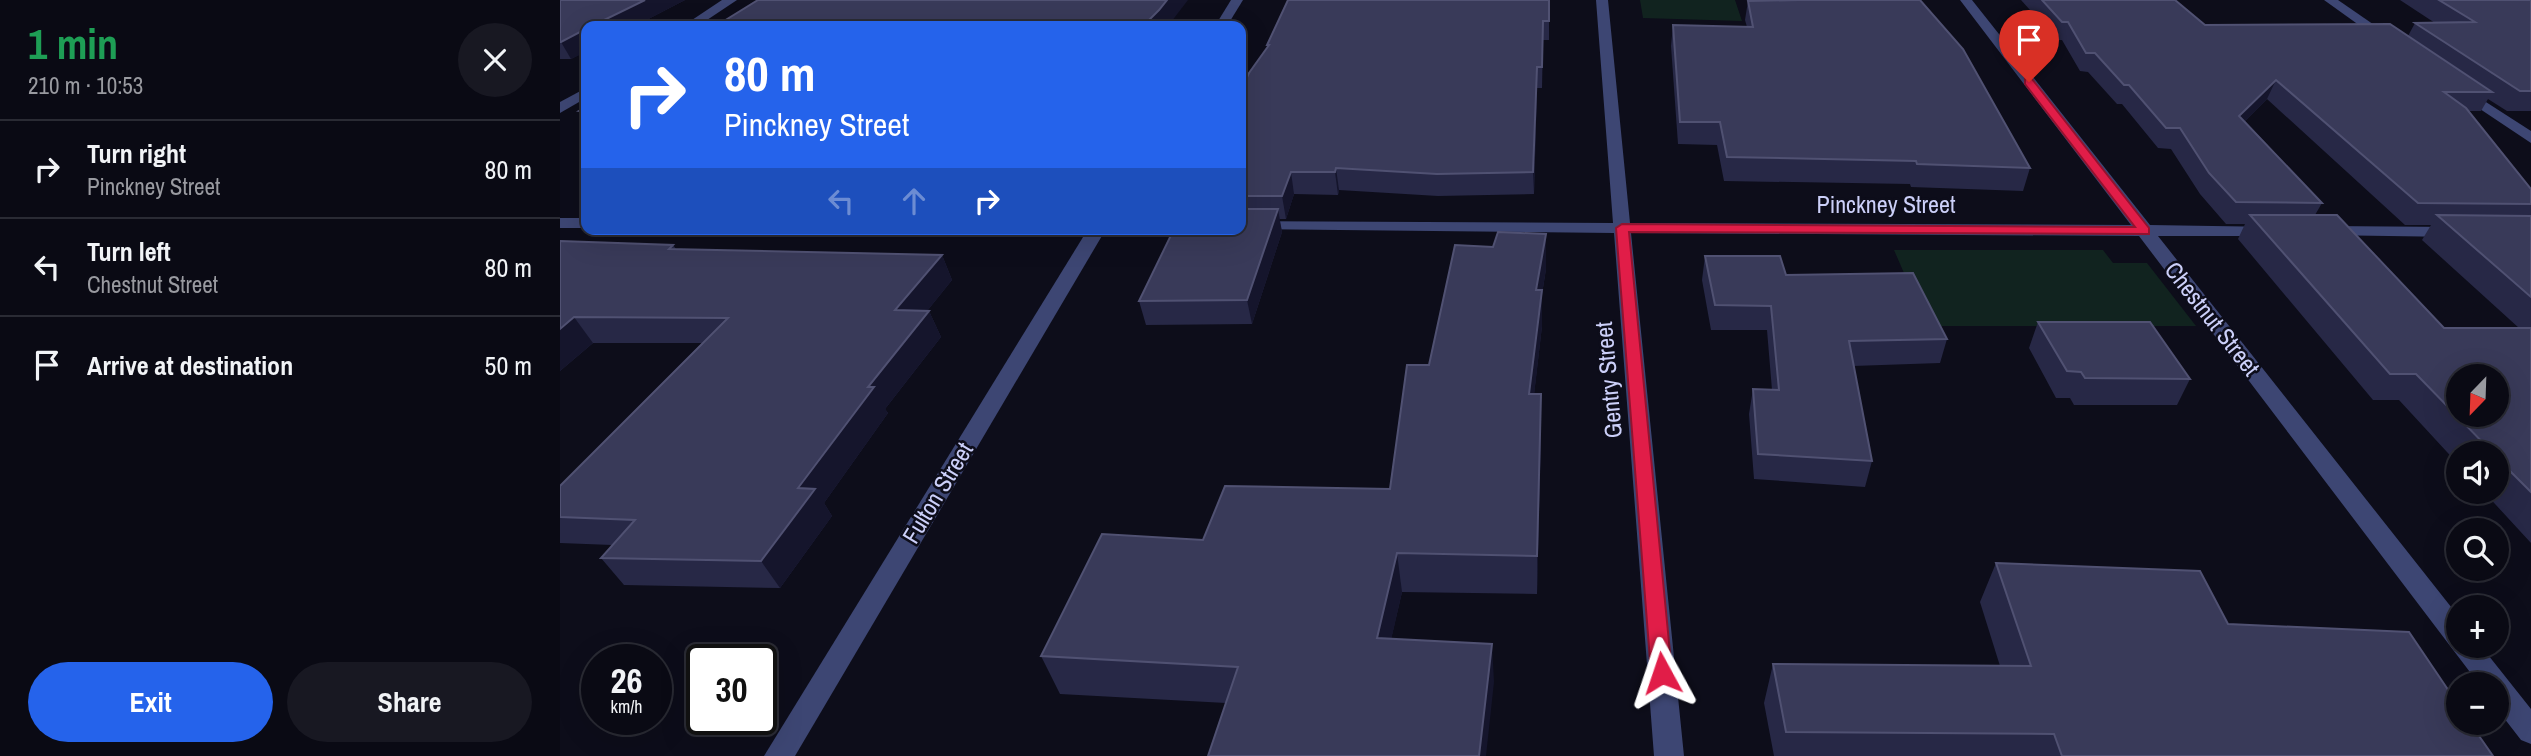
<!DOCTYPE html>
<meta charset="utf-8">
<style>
:root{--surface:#0a0a14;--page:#181822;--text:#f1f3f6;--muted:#999aa0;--line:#2a2b34;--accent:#2563eb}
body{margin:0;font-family:"Archivo Narrow",sans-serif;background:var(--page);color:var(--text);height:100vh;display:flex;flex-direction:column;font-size:26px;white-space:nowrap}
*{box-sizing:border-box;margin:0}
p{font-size:23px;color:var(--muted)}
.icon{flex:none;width:38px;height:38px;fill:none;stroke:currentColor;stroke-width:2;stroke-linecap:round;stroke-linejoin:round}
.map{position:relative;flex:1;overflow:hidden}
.details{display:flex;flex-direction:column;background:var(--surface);width:560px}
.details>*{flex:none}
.top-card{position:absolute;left:21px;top:21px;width:665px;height:214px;border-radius:14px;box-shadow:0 7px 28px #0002,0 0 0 2px var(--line);background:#2563eb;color:#fff;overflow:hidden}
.needle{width:46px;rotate:203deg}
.fabs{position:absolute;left:1886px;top:364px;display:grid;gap:14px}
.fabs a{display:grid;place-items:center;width:63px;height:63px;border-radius:50%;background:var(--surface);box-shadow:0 7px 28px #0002,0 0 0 2px var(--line);font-size:35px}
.speed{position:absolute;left:21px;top:644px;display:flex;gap:14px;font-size:35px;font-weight:700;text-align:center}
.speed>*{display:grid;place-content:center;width:91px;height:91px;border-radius:50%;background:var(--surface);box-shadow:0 7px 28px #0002,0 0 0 2px var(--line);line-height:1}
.speed small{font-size:18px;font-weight:400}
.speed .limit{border:4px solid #111;border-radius:10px;background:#fff;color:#111}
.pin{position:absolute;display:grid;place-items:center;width:60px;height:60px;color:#fff;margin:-72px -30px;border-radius:50% 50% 50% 0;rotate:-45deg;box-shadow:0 0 7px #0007}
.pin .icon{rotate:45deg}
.me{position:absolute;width:77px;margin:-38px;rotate:355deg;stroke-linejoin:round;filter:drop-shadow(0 0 5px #0008)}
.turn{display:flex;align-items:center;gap:24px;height:147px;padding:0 28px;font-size:32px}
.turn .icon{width:91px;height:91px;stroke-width:2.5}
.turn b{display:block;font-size:49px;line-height:60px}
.lanes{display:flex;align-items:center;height:66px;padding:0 28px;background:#0003;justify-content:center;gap:35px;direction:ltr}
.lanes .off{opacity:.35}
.round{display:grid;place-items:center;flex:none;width:74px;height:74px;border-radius:37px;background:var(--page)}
.head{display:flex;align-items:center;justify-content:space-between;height:119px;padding:0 28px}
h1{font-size:42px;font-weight:700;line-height:52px;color:#1e9e55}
.button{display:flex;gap:14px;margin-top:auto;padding:14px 28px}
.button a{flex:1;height:80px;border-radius:42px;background:var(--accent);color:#fff;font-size:28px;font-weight:700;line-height:80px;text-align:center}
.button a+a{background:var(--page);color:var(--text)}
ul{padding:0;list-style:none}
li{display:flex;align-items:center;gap:21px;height:98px;padding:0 28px;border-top:2px solid var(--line)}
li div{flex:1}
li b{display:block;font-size:26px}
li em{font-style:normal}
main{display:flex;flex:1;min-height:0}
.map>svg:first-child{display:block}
.green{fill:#11231f}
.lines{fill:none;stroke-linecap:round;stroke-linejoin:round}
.minor{fill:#3d4673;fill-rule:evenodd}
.wall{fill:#272846;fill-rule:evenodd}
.shaded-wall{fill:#15152c}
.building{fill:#393a59;stroke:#505172;stroke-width:2;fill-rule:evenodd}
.route{fill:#e11d48;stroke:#92132f;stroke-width:2}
.labels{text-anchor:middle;stroke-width:5;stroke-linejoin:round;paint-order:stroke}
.street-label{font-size:24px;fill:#ccd0f9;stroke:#0d0d1a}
</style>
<main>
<section class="details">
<div class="head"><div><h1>1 min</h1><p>210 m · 10:53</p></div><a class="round"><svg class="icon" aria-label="close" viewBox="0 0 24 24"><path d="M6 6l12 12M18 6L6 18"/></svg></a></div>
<ul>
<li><svg class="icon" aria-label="right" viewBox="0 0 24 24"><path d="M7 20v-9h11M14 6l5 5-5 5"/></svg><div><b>Turn right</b><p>Pinckney Street</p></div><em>80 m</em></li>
<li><svg class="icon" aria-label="left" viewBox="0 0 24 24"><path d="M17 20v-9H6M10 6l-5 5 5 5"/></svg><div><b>Turn left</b><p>Chestnut Street</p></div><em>80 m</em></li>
<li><svg class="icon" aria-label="arrive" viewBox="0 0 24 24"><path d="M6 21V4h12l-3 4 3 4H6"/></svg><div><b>Arrive at destination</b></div><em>50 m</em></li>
</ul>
<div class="button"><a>Exit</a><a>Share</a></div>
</section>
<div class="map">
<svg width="1971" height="756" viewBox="0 0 1971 756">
<rect width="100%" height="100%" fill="#0d0d1a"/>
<!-- green -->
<g class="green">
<polygon points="1080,0 1175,0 1182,21 1083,18"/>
<polygon points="1334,250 1543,250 1553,263 1587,263 1636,326 1367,326"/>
</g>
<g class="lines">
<!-- minor -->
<g class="minor">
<polygon points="162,0 177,0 138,26 123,26"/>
<polygon points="671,0 683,0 667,26 655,26"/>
<polygon points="1036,0 1048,0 1070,223 1571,225 1400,0 1412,0 1590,225 1716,227 1719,231 1716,235 1710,236 1598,236 1899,617 1899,646 1921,646 1971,709 1971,744 1961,740 1937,709 1937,684 1919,684 1579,236 1071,233 1124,756 1094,756 1054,233 675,229 681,229 681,221 1053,223"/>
<polygon points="1764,0 1778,0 1836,40 1824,43"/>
<polygon points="1901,86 1971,131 1971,143 1896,93 1896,87"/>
<polygon points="26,88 26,98 0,113 0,102"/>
<rect x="0" y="218" width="26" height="10"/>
<polygon points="1767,226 1895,227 1904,232 1895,237 1761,235 1758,231 1761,227"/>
<polygon points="528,229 546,229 235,756 204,756"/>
</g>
</g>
<!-- wall -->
<g class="wall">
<polygon points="0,0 125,0 11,59 0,59"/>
<polygon points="989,0 989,40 983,40 982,88 977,88 974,194 878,196 779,190 778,195 734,194 726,219 719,219 722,232 692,324 586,325 579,301 681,229 681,90 707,48 707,45"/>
<path d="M 1461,0 L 1615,0 L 1645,25 L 1848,36 L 1855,23 L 1875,23 L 1840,0 L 1971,0 L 1971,111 L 1947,111 L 1928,99 L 1921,111 L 1908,111 L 1971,189 L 1971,543 L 1924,492 L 1937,492 L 1937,453 L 1899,453 L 1899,465 L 1839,400 L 1813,400 L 1678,239 L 1685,224 L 1666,224 L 1640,194 L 1611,149 L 1598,148 L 1562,104 L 1557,104 L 1528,72 L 1520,71 L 1502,40 L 1497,40 ZM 1707,99 L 1845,225 L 1871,225 L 1862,240 L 1959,328 L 1884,328 L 1755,215 L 1762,203 L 1685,121 Z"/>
<polygon points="1188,1 1470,168 1463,191 1351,187 1350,184 1164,181 1157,145 1118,144 1111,46 1113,25 1187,27 1185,20"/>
<polygon points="26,107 26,123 19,111"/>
<polygon points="986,234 986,269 982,294 982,326 974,394 981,431 977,594 842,592 831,639 934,682 666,703 500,694 481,656 643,540 830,489 869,365 933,247"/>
<polygon points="0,241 113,245 116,249 382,255 392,280 367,311 369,311 381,337 325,409 328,413 264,503 272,516 220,588 64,585 41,558 52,545 0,543 0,486 142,343 33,343 0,371"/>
<polygon points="1145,256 1226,275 1387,339 1380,363 1293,366 1312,461 1305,487 1194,479 1189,414 1193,389 1212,390 1207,330 1151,330 1142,280"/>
<polygon points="1478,322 1630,379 1617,405 1514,405 1510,398 1496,398 1469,348"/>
<polygon points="1436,563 1933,756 1214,756 1204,703 1213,664 1440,666 1420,602"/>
</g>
<!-- shaded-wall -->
<g class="shaded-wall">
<polygon points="85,0 125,0 75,26 32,26"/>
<polygon points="607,0 628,0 608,26 583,26"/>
<polygon points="26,29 26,52 11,59 1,42"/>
<polygon points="977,67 977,88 974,194 973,172"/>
<polygon points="1716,80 1707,99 1670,136 1679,116"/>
<polygon points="776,168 779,190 778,195 775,172"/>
<polygon points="731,172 734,194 726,219 722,196"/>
<polygon points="718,209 722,232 692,324 687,300"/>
<polygon points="986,234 986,269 982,294 982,326 970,431 969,394 976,290"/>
<polygon points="382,255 392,280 347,336 335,310"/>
<polygon points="369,311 381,337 325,409 328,413 264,503 272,516 220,588 201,561 238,488 308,387"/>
<polygon points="14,317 33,343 0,371 0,329"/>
<polygon points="981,394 981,431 977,594 977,556"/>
<polygon points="837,553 842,592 823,676 817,638"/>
<polygon points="932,644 934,682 926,756 919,756"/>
</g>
<!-- building -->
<g class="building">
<polygon points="0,0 85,0 32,26 26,26 26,29 1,42 0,42"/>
<polygon points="198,0 607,0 599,10 583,26 156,26"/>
<polygon points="728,0 989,0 989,21 983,21 982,67 977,67 973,172 877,174 776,168 775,172 731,172 722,196 681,196 681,90 689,73 709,45 707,45"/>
<polygon points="1239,0 1360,0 1403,49 1470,168 1357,164 1356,161 1167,157 1160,122 1120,122 1113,25 1193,27 1188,1"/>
<polygon points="1482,0 1615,0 1645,25 1830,24 1932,92 1884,92 1906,108 1971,189 1971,204 1858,203 1716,80 1679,116 1762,203 1676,202 1649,173 1620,128 1606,128 1569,85 1564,85 1535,53 1526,53 1508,22 1502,22"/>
<polygon points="1879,0 1971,0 1971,91 1960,91 1855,23 1915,22"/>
<polygon points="26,107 26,112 19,111"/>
<polygon points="681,209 718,209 687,300 579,301 614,229 681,229"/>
<path d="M 1690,215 L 1777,215 L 1884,328 L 1971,328 L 1971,492 L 1937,458 L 1937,453 L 1933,453 L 1856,374 L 1830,374 ZM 1899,376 L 1937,376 L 1937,415 L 1899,415 Z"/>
<polygon points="1877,215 1971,216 1971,297"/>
<polygon points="938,232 986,234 976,290 982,290 969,394 981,394 977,556 837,553 817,638 932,644 919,756 648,756 678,667 481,656 542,534 643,540 665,486 830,489 847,365 869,365 895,245 933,247"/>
<polygon points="0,241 113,245 109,249 382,255 335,310 369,311 308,387 314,387 238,488 255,489 201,561 41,558 75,520 0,517 0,486 168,318 14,317 0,329"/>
<polygon points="1145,256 1220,256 1226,275 1353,273 1387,339 1289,341 1312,461 1198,454 1193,389 1219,390 1211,306 1155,305"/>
<polygon points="1478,322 1590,322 1630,379 1525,378 1521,372 1507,371"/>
<polygon points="1436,563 1640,571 1668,624 1849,632 1899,706 1899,723 1910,723 1933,756 1502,756 1494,734 1226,732 1213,664 1471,666"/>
</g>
<!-- route -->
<polygon class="route" points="1465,79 1472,79 1589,228 1589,234 1069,232 1112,673 1109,680 1102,682 1094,680 1091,673 1056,228 1062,224 1575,227 1465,84"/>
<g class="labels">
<!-- street labels -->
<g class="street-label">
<text x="1326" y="213">Pinckney Street</text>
<text transform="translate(1652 319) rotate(52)" y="8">Chestnut Street</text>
<text transform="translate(1049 380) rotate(-95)" y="8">Gentry Street</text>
<text transform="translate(378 493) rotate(-59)" y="8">Fulton Street</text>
</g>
</g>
</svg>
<div class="fabs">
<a><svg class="needle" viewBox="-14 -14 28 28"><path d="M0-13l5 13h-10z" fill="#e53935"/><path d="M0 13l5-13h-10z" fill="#999aa0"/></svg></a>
<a><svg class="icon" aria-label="sound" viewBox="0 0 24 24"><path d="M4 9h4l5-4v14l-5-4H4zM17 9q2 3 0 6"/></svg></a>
<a><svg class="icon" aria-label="search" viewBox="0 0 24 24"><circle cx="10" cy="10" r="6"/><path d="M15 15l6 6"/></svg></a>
<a>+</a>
<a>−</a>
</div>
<div class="speed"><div>26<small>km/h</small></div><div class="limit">30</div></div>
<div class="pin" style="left:1469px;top:82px;background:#d93025"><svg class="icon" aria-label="arrive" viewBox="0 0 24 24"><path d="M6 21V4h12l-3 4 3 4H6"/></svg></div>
<svg class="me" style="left:1102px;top:673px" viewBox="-20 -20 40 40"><path d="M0-17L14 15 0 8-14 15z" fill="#e11d48" stroke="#fff" stroke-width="4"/></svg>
<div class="top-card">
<div class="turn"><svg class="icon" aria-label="right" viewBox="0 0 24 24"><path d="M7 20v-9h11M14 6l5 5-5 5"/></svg><div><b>80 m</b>Pinckney Street</div></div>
<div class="lanes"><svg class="icon off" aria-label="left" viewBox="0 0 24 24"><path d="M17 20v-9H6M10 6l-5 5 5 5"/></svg><svg class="icon off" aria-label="ahead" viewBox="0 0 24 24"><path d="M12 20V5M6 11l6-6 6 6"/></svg><svg class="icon" aria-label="right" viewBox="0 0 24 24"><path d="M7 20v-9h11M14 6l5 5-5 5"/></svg></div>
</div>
</div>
</main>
